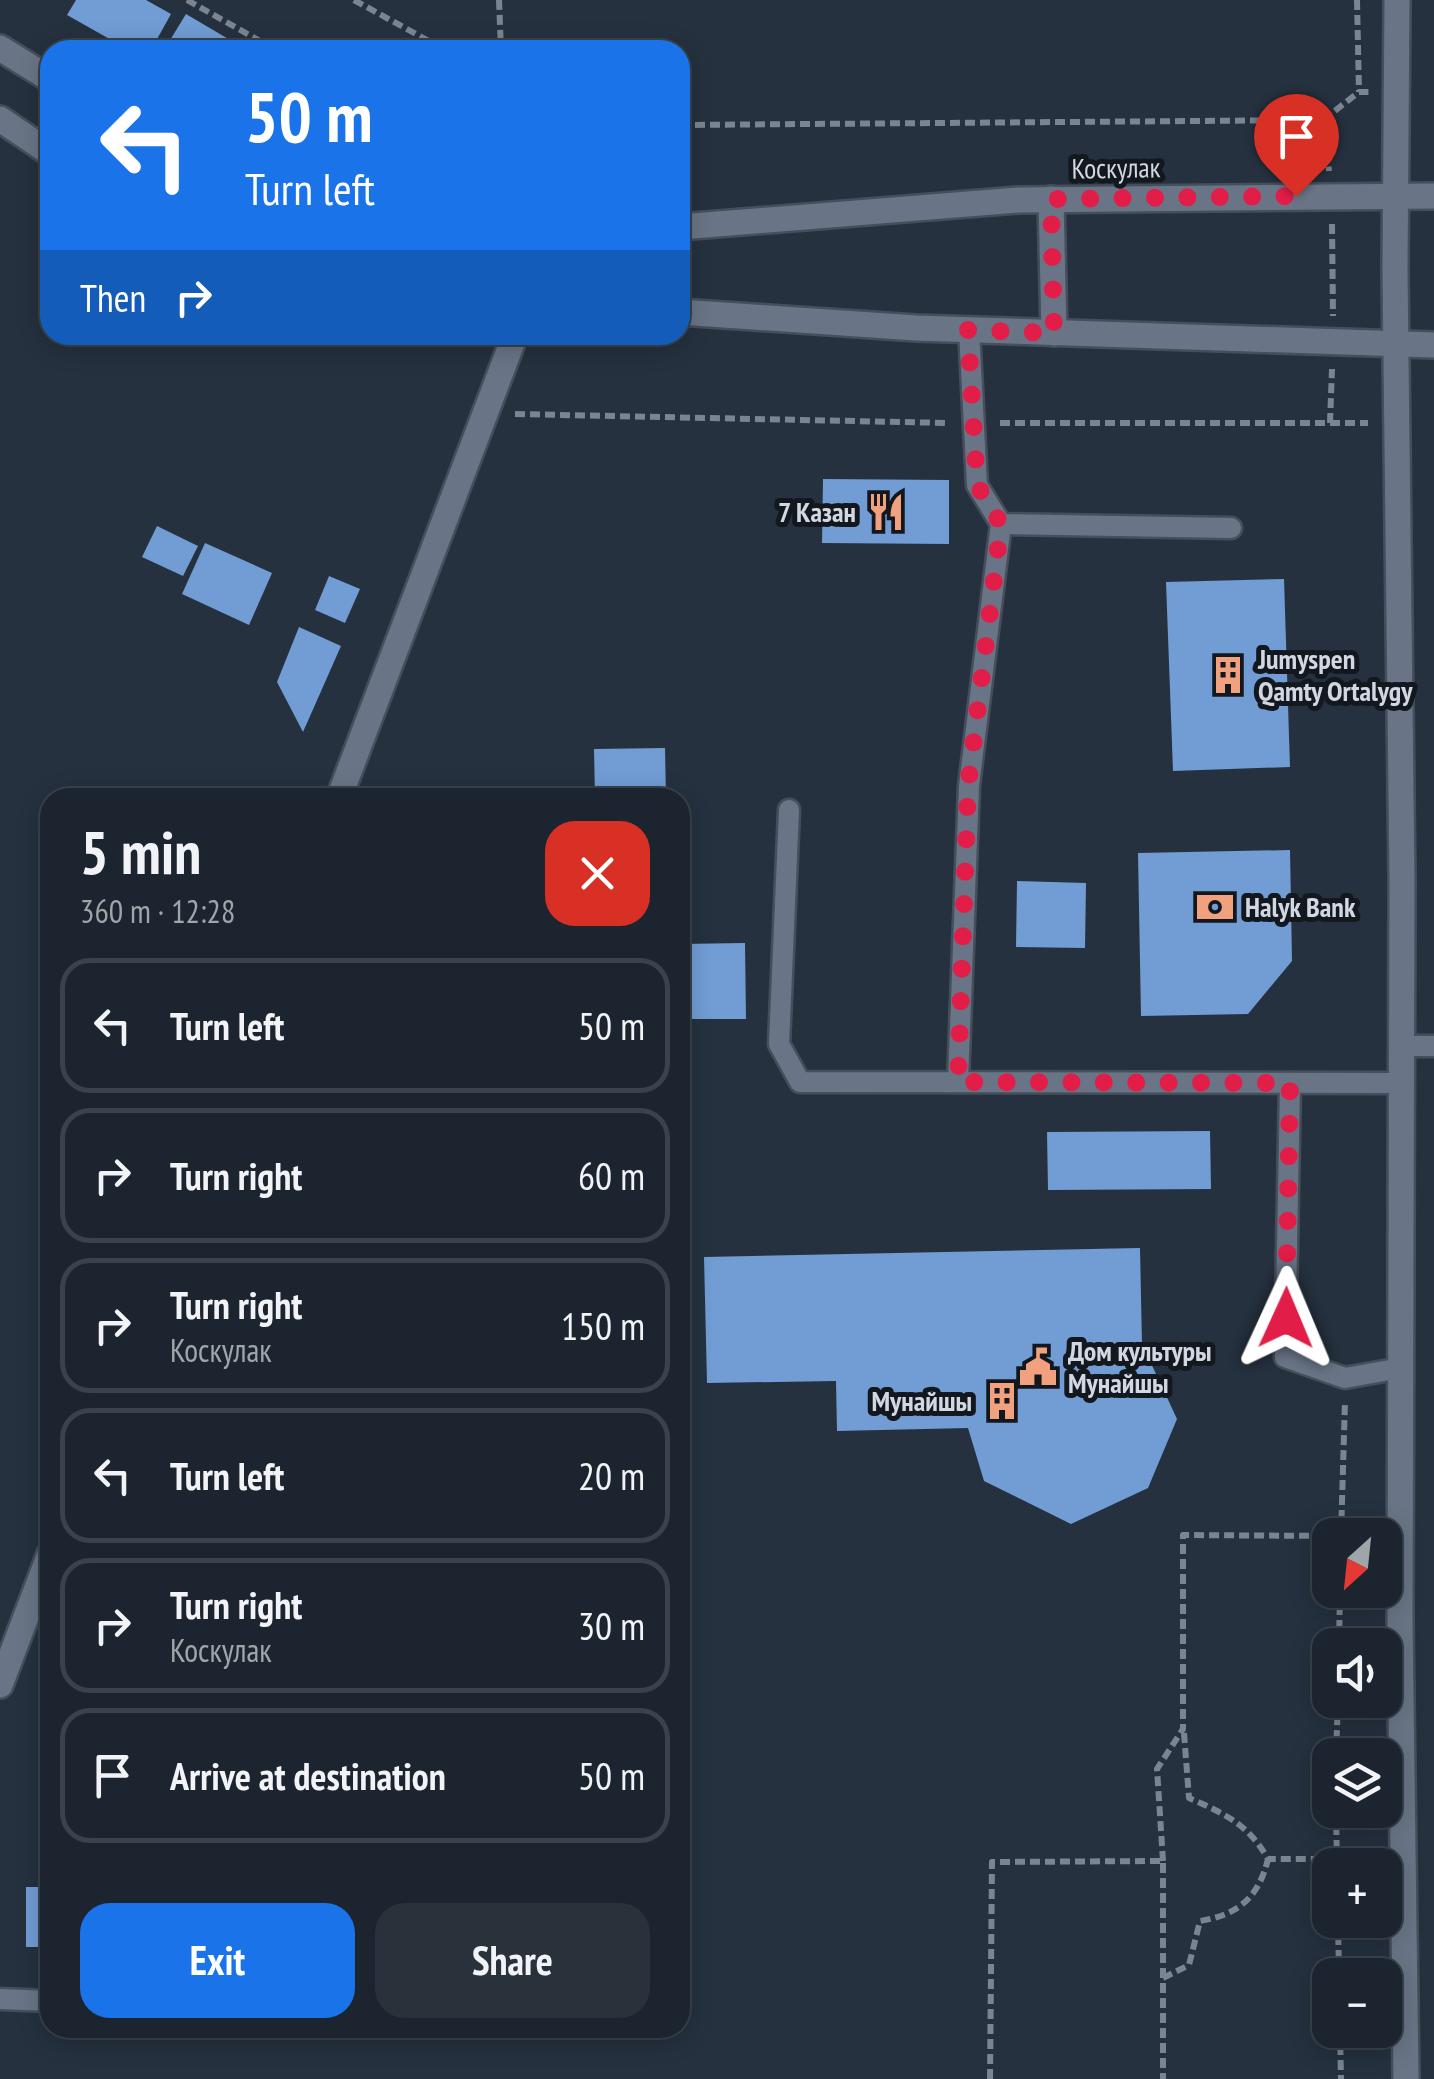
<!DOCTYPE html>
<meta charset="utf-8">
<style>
:root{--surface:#1c252f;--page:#29313b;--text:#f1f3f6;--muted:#a0a5aa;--line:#3a424b;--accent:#1a73e8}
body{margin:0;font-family:"PT Sans Narrow",sans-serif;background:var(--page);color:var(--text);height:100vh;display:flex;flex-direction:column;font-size:38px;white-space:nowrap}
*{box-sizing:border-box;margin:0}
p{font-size:32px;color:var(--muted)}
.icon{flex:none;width:55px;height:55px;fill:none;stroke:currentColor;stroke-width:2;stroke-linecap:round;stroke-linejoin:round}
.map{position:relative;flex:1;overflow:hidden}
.panel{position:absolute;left:40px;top:788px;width:650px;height:1250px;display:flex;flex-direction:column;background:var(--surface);border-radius:30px;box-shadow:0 5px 25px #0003,0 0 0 2px var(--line)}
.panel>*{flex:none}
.top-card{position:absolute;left:40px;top:40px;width:650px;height:305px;border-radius:30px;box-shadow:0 5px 25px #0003,0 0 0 2px var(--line);background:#1a73e8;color:#fff;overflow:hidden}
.needle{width:65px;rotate:207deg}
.buttons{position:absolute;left:1312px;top:1518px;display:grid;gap:20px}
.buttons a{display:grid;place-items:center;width:90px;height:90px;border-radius:20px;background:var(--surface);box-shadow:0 5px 25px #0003,0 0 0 2px var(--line);font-size:50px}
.pin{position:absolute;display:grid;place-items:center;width:85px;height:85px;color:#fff;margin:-102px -42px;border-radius:50% 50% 50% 0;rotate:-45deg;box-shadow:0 0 10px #0007}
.pin .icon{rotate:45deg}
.me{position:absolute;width:110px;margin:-55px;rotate:1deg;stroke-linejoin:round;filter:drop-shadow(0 0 8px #0008)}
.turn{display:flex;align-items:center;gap:35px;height:210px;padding:0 40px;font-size:45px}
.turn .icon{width:130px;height:130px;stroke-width:2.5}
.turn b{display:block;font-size:70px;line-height:85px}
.then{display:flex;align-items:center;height:95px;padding:0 40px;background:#0003;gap:20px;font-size:38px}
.round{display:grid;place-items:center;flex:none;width:105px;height:105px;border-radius:30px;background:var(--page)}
.headline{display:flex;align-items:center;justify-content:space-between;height:170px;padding:0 40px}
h1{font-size:60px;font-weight:700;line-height:75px}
.action{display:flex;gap:20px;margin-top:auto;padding:20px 40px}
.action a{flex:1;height:115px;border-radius:30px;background:var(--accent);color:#fff;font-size:40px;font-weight:700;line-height:115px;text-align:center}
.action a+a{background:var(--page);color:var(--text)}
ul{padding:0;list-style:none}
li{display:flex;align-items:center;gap:30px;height:135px;margin:0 20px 15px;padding:0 20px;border:5px solid var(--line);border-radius:30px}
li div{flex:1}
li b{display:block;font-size:38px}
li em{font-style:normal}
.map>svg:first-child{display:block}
.building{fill:#719dd4}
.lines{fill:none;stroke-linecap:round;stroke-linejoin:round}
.service-casing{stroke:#454e5a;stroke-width:25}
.minor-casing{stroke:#454e5a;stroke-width:30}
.tertiary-casing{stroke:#454e5a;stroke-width:30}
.path{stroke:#7b8591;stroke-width:6;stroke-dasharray:10 5;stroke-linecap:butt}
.service{stroke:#697586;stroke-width:20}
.minor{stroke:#697586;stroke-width:25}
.tertiary{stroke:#697586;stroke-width:25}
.route{stroke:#e11d48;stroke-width:18;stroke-dasharray:0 32.4}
.labels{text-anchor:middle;stroke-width:10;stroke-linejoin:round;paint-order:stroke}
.street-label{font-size:28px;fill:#d1d8e2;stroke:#13181f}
.poi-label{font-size:28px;font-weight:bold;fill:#d1d8e2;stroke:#13181f;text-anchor:start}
</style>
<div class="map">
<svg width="1434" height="2079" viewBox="0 0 1434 2079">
<rect width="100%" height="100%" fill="#25313f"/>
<!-- building -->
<g class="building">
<polygon points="76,0 146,0 171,14 151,50 129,50 67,15"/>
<polygon points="186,14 247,50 164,50"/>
<polygon points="823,479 949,480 949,544 822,543"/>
<polygon points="157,526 198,546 183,576 142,557"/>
<polygon points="205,543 272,573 249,625 182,594"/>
<polygon points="329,576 360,589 345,623 315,610"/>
<polygon points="1284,579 1290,767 1173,771 1166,582"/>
<polygon points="299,627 341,646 303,732 277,682"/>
<polygon points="665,748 666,798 595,798 594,749"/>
<polygon points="1290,850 1292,961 1248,1014 1141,1016 1138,853"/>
<polygon points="1017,881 1086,883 1085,948 1016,947"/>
<polygon points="745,943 746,1019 680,1019 680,944"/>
<polygon points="1210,1131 1211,1189 1048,1190 1047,1132"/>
<polygon points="1140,1248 1142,1344 1177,1419 1148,1488 1071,1524 984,1481 968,1428 837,1431 836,1381 707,1383 704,1257"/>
<rect x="26" y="1887" width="24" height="60"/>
</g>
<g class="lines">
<!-- service casing -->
<g class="service-casing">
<g id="service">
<polyline points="969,330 977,485 1001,524 1231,528"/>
<polyline points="789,810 779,1044 800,1082 1401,1083"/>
<polyline points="1402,1046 1434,1046"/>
<polyline points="958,1082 969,786 1001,524"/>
<polyline points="1290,1083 1285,1357 1345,1378 1401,1368"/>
<polyline points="0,1999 50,2001"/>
</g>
</g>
<!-- minor casing -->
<g class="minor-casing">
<g id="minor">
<polyline points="339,798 515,335"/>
<polyline points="0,1685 50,1554"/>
</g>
</g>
<!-- tertiary casing -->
<g class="tertiary-casing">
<g id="tertiary">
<polyline points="1397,0 1395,270 1402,881 1400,1622 1406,2079"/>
<polyline points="0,48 50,79"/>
<polyline points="0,119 50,153"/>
<polyline points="1051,199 1054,333"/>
<polyline points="680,227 1018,200 1434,196"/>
<polyline points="680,312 916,328 1434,345"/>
</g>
</g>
<!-- path -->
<g class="path">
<polyline points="187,0 276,50"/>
<polyline points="354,0 445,50"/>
<polyline points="499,0 501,50"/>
<polyline points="1357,0 1359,92"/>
<polyline points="1323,120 1359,92 1371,92"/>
<polyline points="680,125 1323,120 1329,171"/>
<polyline points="1332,224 1333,316"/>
<polyline points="515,414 948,423"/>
<polyline points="1000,423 1368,423"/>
<polyline points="1330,423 1332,369"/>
<polyline points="1341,1535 1345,1401"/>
<polyline points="1339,1645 1340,1590"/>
<path d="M 1184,1733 L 1189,1798 C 1224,1813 1249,1825 1268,1859 L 1337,1859"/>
<polyline points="1336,1755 1338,1700"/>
<polyline points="1336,1810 1337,1865"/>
<polyline points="1163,1861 1157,1769 1183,1729 1183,1535 1330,1536"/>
<polyline points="1338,1920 1339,1975"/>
<path d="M 1163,1978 L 1189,1965 L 1200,1921 C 1238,1915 1259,1897 1268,1859"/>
<polyline points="1340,2030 1341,2079"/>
<polyline points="990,2079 992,1862 1163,1861 1163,2079"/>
</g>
<!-- service -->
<use href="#service" class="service"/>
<!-- minor -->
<use href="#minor" class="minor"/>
<!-- tertiary -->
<use href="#tertiary" class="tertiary"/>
</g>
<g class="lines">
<!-- route -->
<polyline class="route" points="1286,1318 1290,1083 958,1082 968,786 1001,524 977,485 968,330 1054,333 1051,199 1296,196"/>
</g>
<!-- icons -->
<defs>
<g id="restaurant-bare" transform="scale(3)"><path d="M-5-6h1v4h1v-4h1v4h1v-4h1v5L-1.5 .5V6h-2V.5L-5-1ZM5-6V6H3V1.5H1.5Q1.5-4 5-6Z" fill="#f1a17d" stroke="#13181f" stroke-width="2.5" paint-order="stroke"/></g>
<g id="building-bare" transform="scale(3)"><path d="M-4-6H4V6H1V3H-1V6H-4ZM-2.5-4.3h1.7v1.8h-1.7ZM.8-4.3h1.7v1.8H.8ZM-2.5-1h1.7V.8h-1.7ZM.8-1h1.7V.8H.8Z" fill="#f1a17d" stroke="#13181f" stroke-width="2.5" paint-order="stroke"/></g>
<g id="bank-bare" transform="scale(3)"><path d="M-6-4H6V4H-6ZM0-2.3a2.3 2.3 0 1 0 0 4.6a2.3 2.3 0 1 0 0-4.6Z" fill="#f1a17d" stroke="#13181f" stroke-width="2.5" paint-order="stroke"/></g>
<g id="civic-bare" transform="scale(3)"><path d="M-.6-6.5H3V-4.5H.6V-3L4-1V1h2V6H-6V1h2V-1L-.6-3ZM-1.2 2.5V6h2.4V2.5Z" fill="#f1a17d" stroke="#13181f" stroke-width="2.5" paint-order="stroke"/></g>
</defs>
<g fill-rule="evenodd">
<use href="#restaurant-bare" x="886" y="512"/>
<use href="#building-bare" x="1228" y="675"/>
<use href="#bank-bare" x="1215" y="907"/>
<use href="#civic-bare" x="1038" y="1367"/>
<use href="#building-bare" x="1002" y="1401"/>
</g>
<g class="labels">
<!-- street labels -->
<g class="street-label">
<text transform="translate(1116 168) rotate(-1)" y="10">Коскулак</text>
</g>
<!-- poi labels -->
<g class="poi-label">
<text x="856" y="522" text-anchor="end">7 Казан</text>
<text x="1258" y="669">Jumyspen<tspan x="1258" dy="32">Qamty Ortalygy</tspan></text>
<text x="1245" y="917">Halyk Bank</text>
<text x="1068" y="1361">Дом культуры<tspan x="1068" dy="32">Мунайшы</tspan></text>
<text x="972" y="1411" text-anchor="end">Мунайшы</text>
</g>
</g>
</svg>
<div class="buttons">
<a><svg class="needle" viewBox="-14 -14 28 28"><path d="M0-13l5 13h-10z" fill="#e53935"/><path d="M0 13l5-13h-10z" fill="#a0a5aa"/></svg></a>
<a><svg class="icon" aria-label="sound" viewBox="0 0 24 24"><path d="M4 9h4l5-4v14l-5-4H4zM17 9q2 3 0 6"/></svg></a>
<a><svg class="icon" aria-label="layers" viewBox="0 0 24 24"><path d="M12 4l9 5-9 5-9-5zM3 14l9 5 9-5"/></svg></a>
<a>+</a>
<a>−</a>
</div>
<div class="pin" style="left:1296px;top:196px;background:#d93025"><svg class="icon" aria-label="arrive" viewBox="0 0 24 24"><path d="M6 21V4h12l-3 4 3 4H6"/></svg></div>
<svg class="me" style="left:1286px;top:1318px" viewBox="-20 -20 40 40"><path d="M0-17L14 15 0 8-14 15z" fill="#e11d48" stroke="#fff" stroke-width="4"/></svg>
<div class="top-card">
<div class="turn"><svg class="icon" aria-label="left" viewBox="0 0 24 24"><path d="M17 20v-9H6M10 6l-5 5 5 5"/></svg><div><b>50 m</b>Turn left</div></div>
<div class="then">Then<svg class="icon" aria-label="right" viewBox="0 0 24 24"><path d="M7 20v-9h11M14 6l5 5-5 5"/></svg></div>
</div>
<section class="panel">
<div class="headline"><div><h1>5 min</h1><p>360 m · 12:28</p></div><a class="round" style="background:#d93025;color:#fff"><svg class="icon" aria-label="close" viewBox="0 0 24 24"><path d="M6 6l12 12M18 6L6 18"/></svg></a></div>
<ul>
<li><svg class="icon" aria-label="left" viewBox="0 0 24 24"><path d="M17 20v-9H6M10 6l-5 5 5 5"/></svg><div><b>Turn left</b></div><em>50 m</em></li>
<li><svg class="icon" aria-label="right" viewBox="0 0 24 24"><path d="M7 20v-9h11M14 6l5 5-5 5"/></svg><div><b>Turn right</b></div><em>60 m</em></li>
<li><svg class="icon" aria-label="right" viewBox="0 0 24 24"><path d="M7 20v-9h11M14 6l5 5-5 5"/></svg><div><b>Turn right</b><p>Коскулак</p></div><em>150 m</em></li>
<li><svg class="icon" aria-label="left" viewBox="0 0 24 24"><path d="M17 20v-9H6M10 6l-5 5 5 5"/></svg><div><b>Turn left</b></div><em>20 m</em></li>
<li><svg class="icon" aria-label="right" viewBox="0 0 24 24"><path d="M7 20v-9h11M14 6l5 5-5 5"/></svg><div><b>Turn right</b><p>Коскулак</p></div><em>30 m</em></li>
<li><svg class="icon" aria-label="arrive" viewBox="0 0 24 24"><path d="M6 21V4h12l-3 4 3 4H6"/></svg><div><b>Arrive at destination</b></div><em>50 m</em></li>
</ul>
<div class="action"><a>Exit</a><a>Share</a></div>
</section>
</div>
